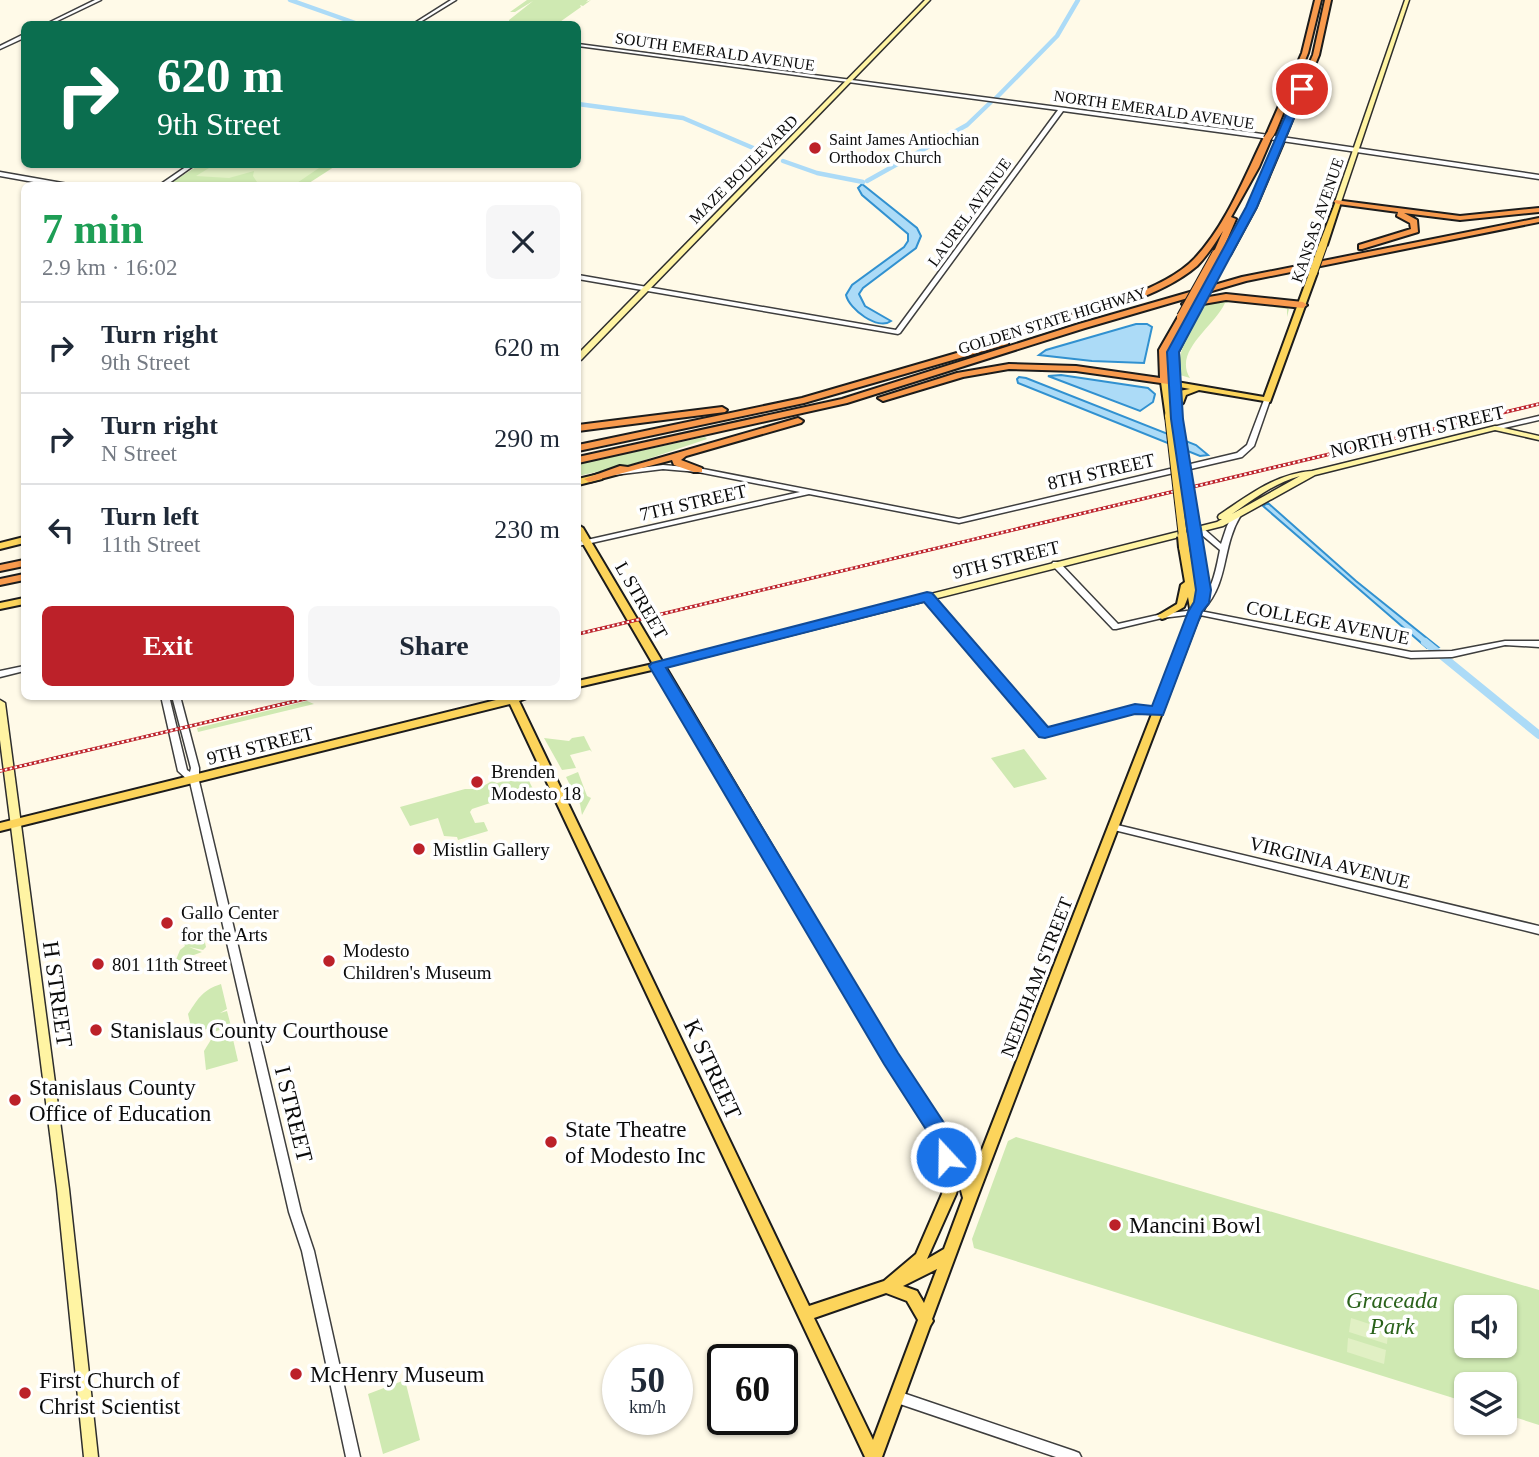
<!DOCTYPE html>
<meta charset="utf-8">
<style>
:root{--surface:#fff;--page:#f6f6f7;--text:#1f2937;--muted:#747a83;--line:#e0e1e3;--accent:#bc2129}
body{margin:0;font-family:Georgia,serif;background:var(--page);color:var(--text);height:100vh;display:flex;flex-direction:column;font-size:26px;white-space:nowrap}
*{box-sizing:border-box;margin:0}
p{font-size:23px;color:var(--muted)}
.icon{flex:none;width:38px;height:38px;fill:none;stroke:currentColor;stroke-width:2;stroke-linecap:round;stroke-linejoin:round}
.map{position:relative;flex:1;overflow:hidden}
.sheet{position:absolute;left:21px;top:182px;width:560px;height:518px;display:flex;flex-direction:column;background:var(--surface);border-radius:10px;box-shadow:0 2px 5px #0004}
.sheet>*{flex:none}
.banner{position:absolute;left:21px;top:21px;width:560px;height:147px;border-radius:10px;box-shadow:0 2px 5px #0004;background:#0b6e4f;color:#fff;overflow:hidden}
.fabs{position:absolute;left:1454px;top:1295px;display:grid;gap:14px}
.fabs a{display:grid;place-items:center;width:63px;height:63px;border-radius:10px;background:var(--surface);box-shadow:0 2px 5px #0004;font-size:35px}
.speed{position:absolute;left:602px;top:1344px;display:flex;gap:14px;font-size:35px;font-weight:700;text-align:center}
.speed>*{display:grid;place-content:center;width:91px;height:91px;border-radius:50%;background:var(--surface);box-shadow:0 2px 5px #0004;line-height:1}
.speed small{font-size:18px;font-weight:400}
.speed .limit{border:4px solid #111;border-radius:10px;background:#fff;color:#111}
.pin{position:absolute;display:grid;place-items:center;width:60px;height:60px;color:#fff;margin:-30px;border:4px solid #fff;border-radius:50%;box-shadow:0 2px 7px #0007}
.me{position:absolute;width:77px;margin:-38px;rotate:339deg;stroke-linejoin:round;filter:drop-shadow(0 0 5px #0008)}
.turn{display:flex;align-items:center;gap:24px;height:147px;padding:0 21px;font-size:32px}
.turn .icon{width:91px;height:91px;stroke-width:2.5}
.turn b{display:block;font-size:49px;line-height:60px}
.round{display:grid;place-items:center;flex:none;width:74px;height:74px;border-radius:10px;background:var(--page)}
.overview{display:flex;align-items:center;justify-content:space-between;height:119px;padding:0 21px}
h1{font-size:42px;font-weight:700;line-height:52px;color:#1e9e55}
.button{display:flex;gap:14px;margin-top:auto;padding:14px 21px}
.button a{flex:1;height:80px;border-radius:10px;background:var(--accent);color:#fff;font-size:28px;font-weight:700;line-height:80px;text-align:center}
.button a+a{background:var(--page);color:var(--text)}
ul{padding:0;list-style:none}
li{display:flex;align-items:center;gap:21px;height:91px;padding:0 21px;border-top:2px solid var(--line)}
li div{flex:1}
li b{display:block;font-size:26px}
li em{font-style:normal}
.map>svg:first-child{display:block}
.green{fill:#cfe9b2;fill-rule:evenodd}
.pitch{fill:#e1f0c4}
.water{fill:#acdbf7;stroke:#3191d0;stroke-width:2}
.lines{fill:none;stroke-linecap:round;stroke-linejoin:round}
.canal-far1{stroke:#acdbf7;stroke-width:4.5}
.canal{stroke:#acdbf7;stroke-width:8}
.tertiary-casing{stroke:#3e3e3e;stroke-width:3}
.secondary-casing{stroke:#2d2d2d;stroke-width:3}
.primary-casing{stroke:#1c1c1c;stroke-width:4}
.motorway-casing{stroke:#1c1c1c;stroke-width:4}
.tertiary{fill:#fff;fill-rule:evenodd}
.secondary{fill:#fff4a3;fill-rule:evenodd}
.primary{fill:#fcd45b;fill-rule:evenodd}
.motorway{fill:#f89a4d;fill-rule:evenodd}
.rail-casing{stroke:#bc2129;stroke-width:3.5}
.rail{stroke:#fff;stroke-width:2;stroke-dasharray:2.5;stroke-linecap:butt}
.primary-bridge-far1-casing{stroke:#1c1c1c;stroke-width:10;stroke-linecap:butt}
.primary-bridge-casing{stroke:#1c1c1c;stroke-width:14;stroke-linecap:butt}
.motorway-bridge-far1-casing{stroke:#1c1c1c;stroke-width:9;stroke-linecap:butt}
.motorway-bridge-casing{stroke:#1c1c1c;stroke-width:12;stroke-linecap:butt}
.primary-bridge-far1{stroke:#fcd45b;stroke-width:8}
.primary-bridge{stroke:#fcd45b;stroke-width:10}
.motorway-bridge-far1{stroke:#f89a4d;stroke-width:7}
.motorway-bridge{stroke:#f89a4d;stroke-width:10}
.route{fill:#1a73e8;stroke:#114b97;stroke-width:2}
.poi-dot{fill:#bc2129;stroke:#fff;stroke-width:2.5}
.labels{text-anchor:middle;stroke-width:7;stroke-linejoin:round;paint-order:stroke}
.far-street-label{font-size:16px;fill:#0b0b0b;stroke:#fff}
.far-poi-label{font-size:16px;fill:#0b0b0b;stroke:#fff;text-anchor:start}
.street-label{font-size:19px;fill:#0b0b0b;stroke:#fff}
.poi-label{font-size:19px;fill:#0b0b0b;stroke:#fff;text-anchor:start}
.near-street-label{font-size:23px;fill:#0b0b0b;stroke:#fff}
.near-poi-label{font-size:23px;fill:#0b0b0b;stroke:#fff;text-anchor:start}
.near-park-label{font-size:23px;font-style:italic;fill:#2a621b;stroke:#fff}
</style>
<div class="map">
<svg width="1539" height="1457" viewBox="0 0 1539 1457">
<rect width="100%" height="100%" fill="#fffae8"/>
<!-- green -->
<g class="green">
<polygon points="527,0 588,0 586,2 591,0 583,6 580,5 581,7 557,24 499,24 494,22 506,21 509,24 509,20 533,1 515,12 510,12"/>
<polygon points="199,165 337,165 306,185 166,186"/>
<path d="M 1218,299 L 1286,306 L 1289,309 L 1287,317 L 1287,309 L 1235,301 L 1225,303 C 1214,327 1173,351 1190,378 L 1180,375 C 1176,347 1194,324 1207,300 Z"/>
<polygon points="705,437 707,439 633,464 578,476 578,464"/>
<polygon points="307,701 314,704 198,732 197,728"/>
<polygon points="584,736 592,752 590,750 570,755 576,768 562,770 544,738 569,741 572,738"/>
<polygon points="1024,749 1047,779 1014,788 991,758"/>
<polygon points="578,772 587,796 591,798 582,815 580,804 572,790 582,794 572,789 566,777"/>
<polygon points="526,775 533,789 472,809 470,812 475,823 484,822 488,831 458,840 457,837 444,836 438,818 410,826 400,807 465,789 478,789 492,781 497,783"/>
<polygon points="200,929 187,940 202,929 206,947 203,950 189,947 202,952 175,962 180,950 185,946 183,942 188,932"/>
<path d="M 221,984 L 227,1009 L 220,1013 L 227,1011 L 231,1026 L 208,1034 L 207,1029 L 198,1031 L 197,1026 L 191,1027 L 188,1014 C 199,997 203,990 221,984 Z"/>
<polygon points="226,1035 232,1035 238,1061 206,1070 204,1051 212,1038"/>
<path d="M 1016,1137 L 1539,1290 L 1539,1425 L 1505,1414 L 1505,1384 L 1466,1384 L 1466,1402 L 974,1248 L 972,1239 L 1008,1141 ZM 1466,1307 L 1505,1307 L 1505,1346 L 1466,1346 Z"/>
<polygon points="405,1380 420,1440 383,1454 368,1394"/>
</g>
<!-- pitch -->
<g class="pitch">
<polygon points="295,165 319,168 294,185 259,185 253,176 254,171 229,178 196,176 214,165"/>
<polygon points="1351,1318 1388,1330 1387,1344 1349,1332"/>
<polygon points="1348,1338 1386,1350 1384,1364 1347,1352"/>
</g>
<!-- water -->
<g class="water">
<path d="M 862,184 L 917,228 L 921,236 L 916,248 L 863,288 L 859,294 L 865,306 L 891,321 C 878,331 849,309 846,295 L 852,285 L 904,247 L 908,241 L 908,234 L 862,195 L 858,188 Z"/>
<polygon points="1136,324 1147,324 1152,327 1144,363 1092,361 1039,355 1046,350"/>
<polygon points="1061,375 1148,388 1155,394 1153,402 1140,411 1048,376"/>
<polygon points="1019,377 1026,378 1196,445 1208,455 1200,456 1018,383 1017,379"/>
<polygon points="1268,503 1356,581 1438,647 1427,648 1263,506"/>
</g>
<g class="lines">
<!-- canal-far1 -->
<g class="canal-far1">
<polyline points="290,0 358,24"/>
<polyline points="996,98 1057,36 1078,0"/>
<polyline points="578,104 683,118 765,153"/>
<polyline points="783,161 817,173 863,182"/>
<polyline points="867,181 967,125 991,102"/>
</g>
<!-- canal -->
<polyline class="canal" points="1425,642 1539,735"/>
<!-- tertiary casing -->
<g class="tertiary-casing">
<g id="tertiary">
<polygon points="95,0 101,0 51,24 46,24"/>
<polygon points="451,0 456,0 417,24 413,24"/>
<polygon points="22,35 24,35 24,38 0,49 0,46"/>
<polygon points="578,44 1255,133 1539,175 1539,179 1255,137 1063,111 900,333 898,334 578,279 578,275 896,330 1058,110 578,46"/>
<polygon points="190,164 196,164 165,186 158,186"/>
<polygon points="0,172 68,184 70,186 56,186 0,176"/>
<polygon points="1267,398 1270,400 1254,446 1242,457 959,523 809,494 578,546 578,542 800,492 698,472 663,469 614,475 613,473 617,471 663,465 698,468 959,519 1237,453 1247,445 1264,400"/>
<polygon points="1539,416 1539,420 1495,430 1492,428 1493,427"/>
<path d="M 1234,513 L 1237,513 L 1241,515 C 1221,547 1230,581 1203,610 L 1197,610 L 1196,608 C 1213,588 1215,575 1220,550 L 1196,530 L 1197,528 L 1203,528 L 1221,544 L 1227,526 Z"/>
<polygon points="1053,562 1059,562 1118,624 1162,614 1195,610 1411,652 1452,651 1505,641 1539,641 1539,647 1505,645 1452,657 1411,658 1195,614 1162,618 1116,629 1113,629 1053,566 1052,564"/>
<path d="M 924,594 L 930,594 L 1047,730 C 1072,723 1142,698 1162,711 L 1158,714 L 1132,713 L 1045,736 L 1042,735 L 924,598 L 923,596 Z"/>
<polygon points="24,666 24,671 0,677 0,671"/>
<polygon points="161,696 169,696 187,770 190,772 191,768 172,696 180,696 199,768 199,781 301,1212 314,1251 360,1457 346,1457 302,1251 289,1212 190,782 178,771"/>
<polygon points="1113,824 1539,926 1539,934 1110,829 1108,827 1110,825"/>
<polygon points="897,1391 1074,1451 1079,1453 1081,1457 1056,1457 897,1403 893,1401 891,1397 893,1393"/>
</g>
</g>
<!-- secondary casing -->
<g class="secondary-casing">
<g id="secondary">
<polygon points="925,0 930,0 581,360 578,360 578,354"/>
<polygon points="1405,0 1409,0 1341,202 1336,203 1335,202"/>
<path d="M 1495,426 L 1539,436 L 1539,440 L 1495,430 L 1315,475 L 1223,526 L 657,669 L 652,666 L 657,663 L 1217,522 L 1222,519 L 1219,519 L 1218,517 L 1219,515 C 1249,495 1275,474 1312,471 ZM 1300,476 L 1232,514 C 1254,499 1274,483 1300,476 Z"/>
<polygon points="0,700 5,703 69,1189 98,1457 84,1457 57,1189 0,740"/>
</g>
</g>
<!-- primary casing -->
<g class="primary-casing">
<g id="primary">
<polygon points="1336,201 1341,202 1327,245 1321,246 1319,245"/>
<polygon points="1310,271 1317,273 1270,402 1199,390 1186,395 1183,403 1176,407 1172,405 1176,400 1179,391 1190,389 1169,385 1173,416 1169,418 1166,418 1161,382 1165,380 1264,397"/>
<polygon points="599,474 602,475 602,479 578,485 578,479"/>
<path d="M 578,525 L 583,528 L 896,1055 L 964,1158 L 971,1178 L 1191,614 L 1188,597 L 1184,607 L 1165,618 L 1162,619 L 1157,616 L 1177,604 L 1181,585 L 1185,582 L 1179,547 L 1184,544 L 1189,547 L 1198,599 L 1198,590 L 1190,544 L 1195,541 L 1200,544 L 1208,590 L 1207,603 L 1197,621 L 977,1198 L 932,1319 L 933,1321 L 930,1326 L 882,1457 L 865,1457 L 510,704 L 0,831 L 0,823 L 512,696 L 532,696 L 519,701 L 809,1306 L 884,1281 L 916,1254 L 942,1194 L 946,1178 L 939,1157 L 940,1144 L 886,1063 L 656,669 L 578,687 L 578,681 L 653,664 L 578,535 ZM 959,1183 L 963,1198 L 944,1249 L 927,1259 L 956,1194 ZM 937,1269 L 924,1303 L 917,1291 L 903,1286 ZM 886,1293 L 907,1301 L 918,1320 L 873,1440 L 814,1318 Z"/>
<polygon points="24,537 24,543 0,549 0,543"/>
<polygon points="24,598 24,604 0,609 0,603"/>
</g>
</g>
<!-- motorway casing -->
<g class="motorway-casing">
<g id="motorway">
<polygon points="1315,0 1321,0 1308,53 1275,133 1268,135 1267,133 1302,53"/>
<polygon points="1325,0 1331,0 1319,55 1286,135 1279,137 1278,135 1313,55"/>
<path d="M 1264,137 L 1271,139 L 1259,167 L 1231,217 L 1236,219 L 1220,256 L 1213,254 L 1223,231 C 1215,243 1207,256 1197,266 C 1152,305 1054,324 996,340 L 990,340 L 990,336 C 1044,321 1157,299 1195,258 C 1226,225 1244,178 1264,137 Z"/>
<polygon points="1277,139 1284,141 1256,207 1230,255 1223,257 1222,255 1248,207"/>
<polygon points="1335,200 1460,216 1539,208 1539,212 1460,220 1404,213 1417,220 1418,232 1362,249 1359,249 1359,245 1411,229 1410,223 1397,216 1398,212 1338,204 1334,202"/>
<polygon points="1539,218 1539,222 1246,281 1085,328 847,403 578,463 578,457 842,399 1079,324 1242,277"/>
<polygon points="1226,294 1303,302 1307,305 1303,308 1226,300 1186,307 1182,304 1186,301"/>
<polygon points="1182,314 1186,317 1169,352 1188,315 1195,317 1178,352 1179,379 1174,382 1170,379 1168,384 1076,371 1009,369 963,377 883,401 878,398 957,373 1009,364 1076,366 1160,378 1159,350 1178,317"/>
<polygon points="1005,339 1008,340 1008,344 804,403 578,451 578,445 802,398"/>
<polygon points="722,407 727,410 725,412 578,431 578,425"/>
<polygon points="798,418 803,421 801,423 686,456 681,460 702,468 702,472 694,472 674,465 672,460 589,482 584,479 620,466 628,467"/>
<polygon points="24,560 24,566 0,571 0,565"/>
<polygon points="24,574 24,580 0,585 0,579"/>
</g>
</g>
<!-- tertiary -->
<use href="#tertiary" class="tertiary"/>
<!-- secondary -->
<use href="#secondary" class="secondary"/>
<!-- primary -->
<use href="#primary" class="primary"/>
<!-- motorway -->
<use href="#motorway" class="motorway"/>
<!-- rail casing -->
<g class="rail-casing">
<g id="rail">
<polyline points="578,634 1539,404"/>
<polyline points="0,771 317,696"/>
</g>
</g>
<!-- rail -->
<use href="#rail" class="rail"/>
<!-- primary-bridge-far1 casing -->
<g class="primary-bridge-far1-casing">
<g id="primary-bridge-far1">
<polyline points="1313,273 1323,245"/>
<polyline points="1169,416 1183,537"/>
<polyline points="1177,419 1194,537"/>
</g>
</g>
<!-- primary-bridge casing -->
<g class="primary-bridge-casing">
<g id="primary-bridge">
<polyline points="1183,536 1184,547"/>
<polyline points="1194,536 1195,544"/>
</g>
</g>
<!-- motorway-bridge-far1 casing -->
<g class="motorway-bridge-far1-casing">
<g id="motorway-bridge-far1">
<polyline points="1267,139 1271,133"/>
<polyline points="1280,141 1282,135"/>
</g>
</g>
<!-- motorway-bridge casing -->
<g class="motorway-bridge-casing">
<polyline id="motorway-bridge" points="1182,317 1217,254"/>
</g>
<!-- primary-bridge-far1 -->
<use href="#primary-bridge-far1" class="primary-bridge-far1"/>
<!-- primary-bridge -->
<use href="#primary-bridge" class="primary-bridge"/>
<!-- motorway-bridge-far1 -->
<use href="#motorway-bridge-far1" class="motorway-bridge-far1"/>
<!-- motorway-bridge -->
<use href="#motorway-bridge" class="motorway-bridge"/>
</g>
<!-- route -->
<path class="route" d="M 1302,86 L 1306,89 L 1257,207 L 1179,352 L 1183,419 L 1211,590 L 1209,603 L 1202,612 L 1163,715 L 1135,714 L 1045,738 L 1039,737 L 924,602 L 666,668 L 898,1053 L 954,1138 C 958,1146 957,1154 953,1163 L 946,1165 L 939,1163 L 936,1157 L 936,1145 L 884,1064 L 649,666 L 652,663 L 927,592 L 932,593 L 1048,727 L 1135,704 L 1152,706 L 1188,612 L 1194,602 L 1196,590 L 1171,419 L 1167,352 L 1246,207 L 1297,89 Z"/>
<!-- markers -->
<g class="poi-dot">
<circle cx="815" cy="148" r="7"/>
<circle cx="477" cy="782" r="7"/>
<circle cx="419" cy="849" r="7"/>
<circle cx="167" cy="923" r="7"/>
<circle cx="329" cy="961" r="7"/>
<circle cx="98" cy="964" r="7"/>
<circle cx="96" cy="1030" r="7"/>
<circle cx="15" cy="1100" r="7"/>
<circle cx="551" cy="1142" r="7"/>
<circle cx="1115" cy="1225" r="7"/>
<circle cx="296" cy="1374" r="7"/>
<circle cx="25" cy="1393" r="7"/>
</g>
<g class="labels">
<!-- far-street labels -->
<g class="far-street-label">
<text transform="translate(715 51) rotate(8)" y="6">SOUTH EMERALD AVENUE</text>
<text transform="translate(1154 109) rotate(8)" y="6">NORTH EMERALD AVENUE</text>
<text transform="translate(743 169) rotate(-45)" y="6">MAZE BOULEVARD</text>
<text transform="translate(969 212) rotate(-54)" y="6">LAUREL AVENUE</text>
<text transform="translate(1317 220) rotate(-71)" y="6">KANSAS AVENUE</text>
<text transform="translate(1052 320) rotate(-17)" y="6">GOLDEN STATE HIGHWAY</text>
</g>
<!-- far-poi labels -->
<g class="far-poi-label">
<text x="829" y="145">Saint James Antiochian<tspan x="829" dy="18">Orthodox Church</tspan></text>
</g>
<!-- street labels -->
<g class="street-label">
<text transform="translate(1417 431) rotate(-13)" y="7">NORTH 9TH STREET</text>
<text transform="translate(1101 471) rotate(-13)" y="7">8TH STREET</text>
<text transform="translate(693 502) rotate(-13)" y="7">7TH STREET</text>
<text transform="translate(1006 559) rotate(-14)" y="7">9TH STREET</text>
<text transform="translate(642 600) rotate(60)" y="7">L STREET</text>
<text transform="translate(1328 622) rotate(11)" y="7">COLLEGE AVENUE</text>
<text transform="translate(260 745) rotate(-14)" y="7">9TH STREET</text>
<text transform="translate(1330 862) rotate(14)" y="7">VIRGINIA AVENUE</text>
<text transform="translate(1036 977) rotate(-69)" y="7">NEEDHAM STREET</text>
</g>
<!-- poi labels -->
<g class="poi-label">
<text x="491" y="778">Brenden<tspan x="491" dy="22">Modesto 18</tspan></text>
<text x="433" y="856">Mistlin Gallery</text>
<text x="181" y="919">Gallo Center<tspan x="181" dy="22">for the Arts</tspan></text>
<text x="343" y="957">Modesto<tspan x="343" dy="22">Children's Museum</tspan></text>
<text x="112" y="971">801 11th Street</text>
</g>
<!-- near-street labels -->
<g class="near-street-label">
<text transform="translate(58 994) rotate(82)" y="8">H STREET</text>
<text transform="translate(713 1069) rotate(65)" y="8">K STREET</text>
<text transform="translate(294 1114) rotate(76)" y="8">I STREET</text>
</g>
<!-- near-poi labels -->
<g class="near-poi-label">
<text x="110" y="1038">Stanislaus County Courthouse</text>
<text x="29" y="1095">Stanislaus County<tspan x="29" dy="26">Office of Education</tspan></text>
<text x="565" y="1137">State Theatre<tspan x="565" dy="26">of Modesto Inc</tspan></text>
<text x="1129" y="1233">Mancini Bowl</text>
<text x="310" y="1382">McHenry Museum</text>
<text x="39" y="1388">First Church of<tspan x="39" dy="26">Christ Scientist</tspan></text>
</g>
<!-- near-park labels -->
<g class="near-park-label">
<text x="1392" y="1308">Graceada<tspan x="1392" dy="26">Park</tspan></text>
</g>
</g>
</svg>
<div class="fabs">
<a><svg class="icon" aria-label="sound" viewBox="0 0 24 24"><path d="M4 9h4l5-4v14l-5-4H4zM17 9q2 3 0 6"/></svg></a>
<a><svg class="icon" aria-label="layers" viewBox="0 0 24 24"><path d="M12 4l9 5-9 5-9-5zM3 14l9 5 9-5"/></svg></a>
</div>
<div class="speed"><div>50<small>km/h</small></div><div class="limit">60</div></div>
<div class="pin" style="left:1302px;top:89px;background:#d93025"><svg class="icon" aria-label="arrive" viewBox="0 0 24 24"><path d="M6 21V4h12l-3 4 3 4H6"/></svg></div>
<svg class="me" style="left:946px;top:1157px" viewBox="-20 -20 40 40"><circle r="17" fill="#1a73e8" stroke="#fff" stroke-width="3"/><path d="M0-11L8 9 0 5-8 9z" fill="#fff"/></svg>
<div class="banner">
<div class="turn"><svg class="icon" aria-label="right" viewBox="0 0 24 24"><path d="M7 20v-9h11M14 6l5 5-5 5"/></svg><div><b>620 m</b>9th Street</div></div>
</div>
<section class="sheet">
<div class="overview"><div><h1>7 min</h1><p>2.9 km · 16:02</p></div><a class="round"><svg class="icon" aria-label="close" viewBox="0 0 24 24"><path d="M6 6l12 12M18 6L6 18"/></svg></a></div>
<ul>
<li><svg class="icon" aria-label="right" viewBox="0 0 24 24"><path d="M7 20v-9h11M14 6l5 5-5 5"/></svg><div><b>Turn right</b><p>9th Street</p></div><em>620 m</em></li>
<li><svg class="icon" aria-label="right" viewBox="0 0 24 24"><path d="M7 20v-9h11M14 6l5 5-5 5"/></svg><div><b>Turn right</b><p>N Street</p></div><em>290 m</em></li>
<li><svg class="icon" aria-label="left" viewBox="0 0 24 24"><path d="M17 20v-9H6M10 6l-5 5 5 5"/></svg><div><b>Turn left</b><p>11th Street</p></div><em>230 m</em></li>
</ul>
<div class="button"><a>Exit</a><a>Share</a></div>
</section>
</div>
